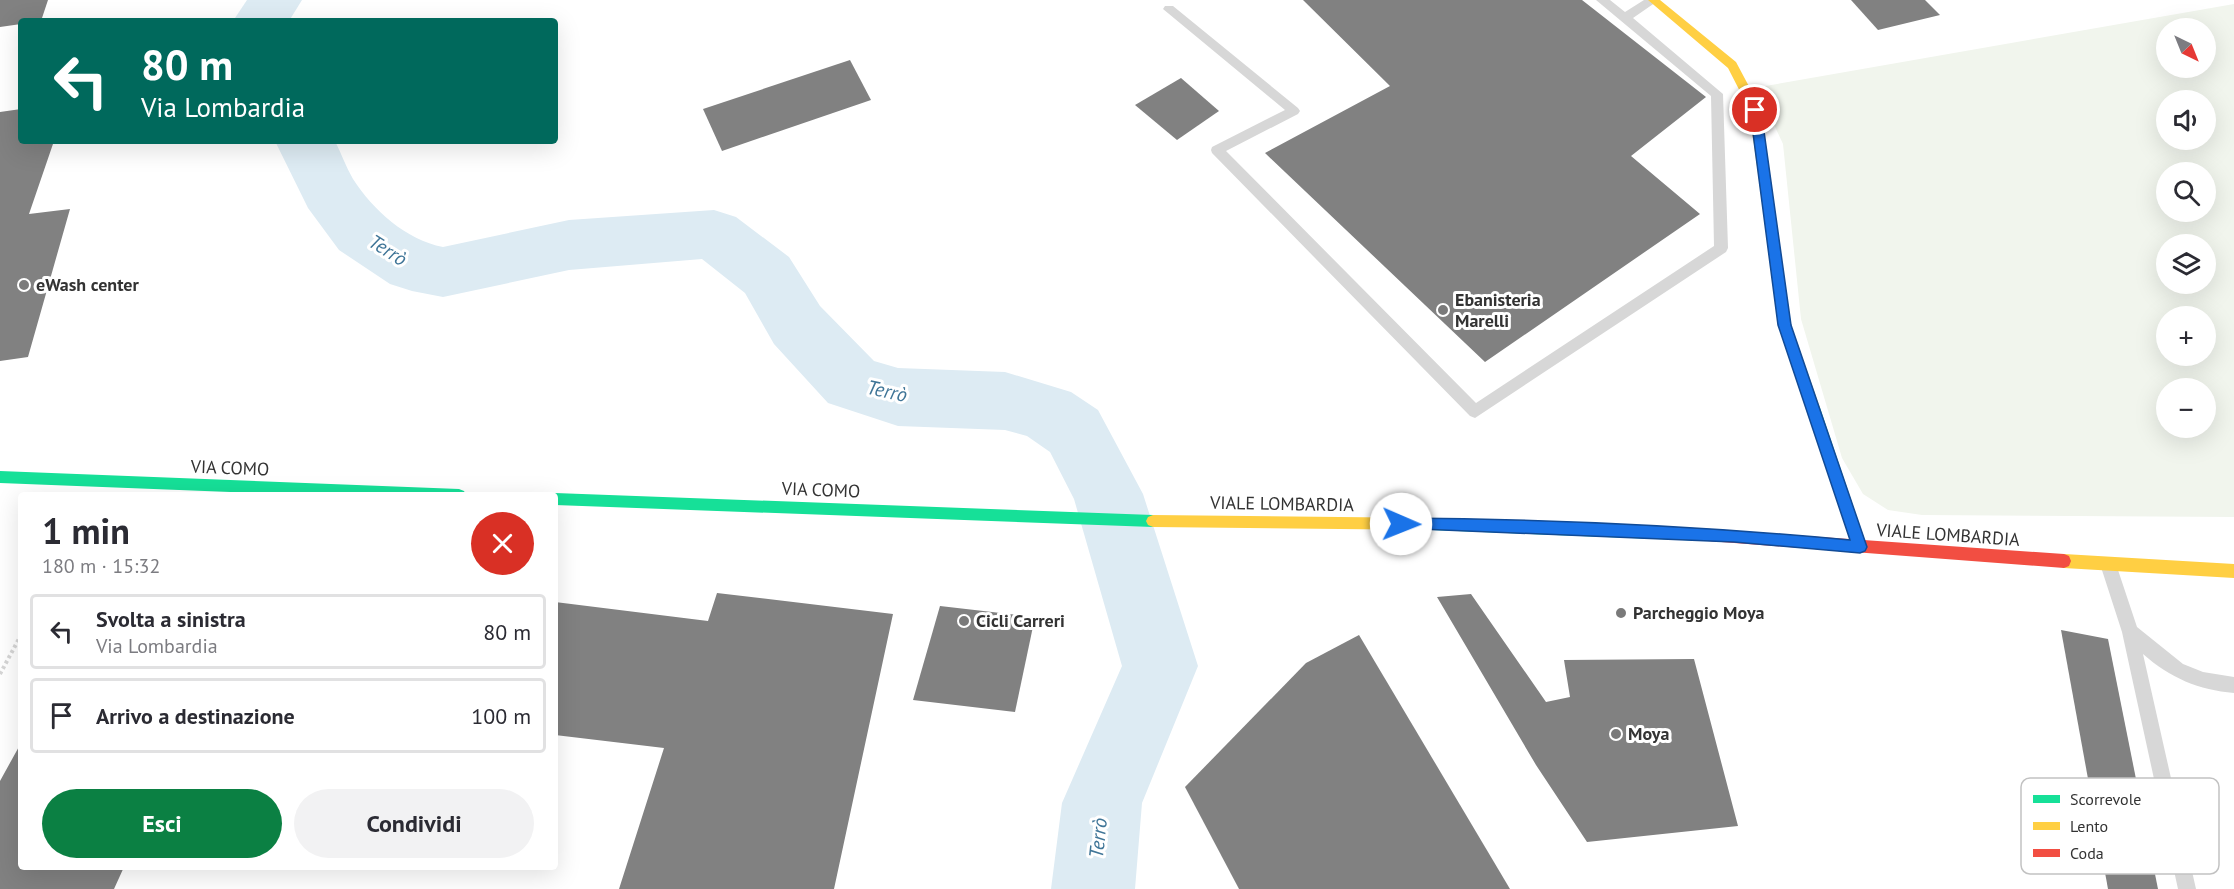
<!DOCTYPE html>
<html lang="it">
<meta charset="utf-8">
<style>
:root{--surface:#fff;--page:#f2f2f3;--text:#2b2b33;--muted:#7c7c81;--line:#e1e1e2;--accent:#0b8043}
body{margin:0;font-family:"PT Sans",sans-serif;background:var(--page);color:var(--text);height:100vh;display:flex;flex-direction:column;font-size:22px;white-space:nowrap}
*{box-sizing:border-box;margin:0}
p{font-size:20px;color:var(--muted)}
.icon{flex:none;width:33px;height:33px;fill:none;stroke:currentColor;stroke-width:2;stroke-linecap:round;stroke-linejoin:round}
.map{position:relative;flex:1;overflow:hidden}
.panel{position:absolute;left:18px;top:492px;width:540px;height:378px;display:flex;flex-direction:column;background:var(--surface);border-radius:6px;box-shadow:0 6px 24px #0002}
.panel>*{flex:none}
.banner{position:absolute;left:18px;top:18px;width:540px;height:126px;border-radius:6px;box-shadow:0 6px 24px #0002;background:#00695c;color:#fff;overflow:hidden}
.needle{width:39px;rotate:137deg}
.fabs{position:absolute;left:2156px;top:18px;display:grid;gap:12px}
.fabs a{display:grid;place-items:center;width:60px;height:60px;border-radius:50%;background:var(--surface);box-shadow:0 6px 24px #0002;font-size:30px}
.pin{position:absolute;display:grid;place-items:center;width:51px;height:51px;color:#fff;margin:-26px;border:3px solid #fff;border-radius:50%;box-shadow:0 2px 6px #0007}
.me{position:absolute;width:66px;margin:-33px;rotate:91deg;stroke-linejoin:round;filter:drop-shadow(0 0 4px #0008)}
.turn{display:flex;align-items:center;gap:21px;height:126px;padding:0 24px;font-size:27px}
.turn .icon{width:78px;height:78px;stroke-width:2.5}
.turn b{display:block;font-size:42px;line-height:51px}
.round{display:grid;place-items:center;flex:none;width:63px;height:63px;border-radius:32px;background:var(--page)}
.headline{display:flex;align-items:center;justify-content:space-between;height:102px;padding:0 24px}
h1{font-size:36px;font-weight:800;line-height:45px}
.action{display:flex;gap:12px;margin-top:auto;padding:12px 24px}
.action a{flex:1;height:69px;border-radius:36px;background:var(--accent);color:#fff;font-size:24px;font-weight:800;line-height:69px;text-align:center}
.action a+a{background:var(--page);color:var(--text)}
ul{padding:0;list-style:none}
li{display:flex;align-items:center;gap:18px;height:75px;margin:0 12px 9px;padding:0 12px;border:3px solid var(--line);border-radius:6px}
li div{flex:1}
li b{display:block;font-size:22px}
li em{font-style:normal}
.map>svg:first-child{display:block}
.green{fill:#f1f5ed;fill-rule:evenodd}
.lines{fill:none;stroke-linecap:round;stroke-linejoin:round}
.river{fill:#ddebf3;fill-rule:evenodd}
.building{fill:#818181}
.path{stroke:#d6d6d6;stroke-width:4;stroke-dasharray:3 3;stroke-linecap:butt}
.lane{fill:#d7d7d7;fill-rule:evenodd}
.fast{fill:#16e098;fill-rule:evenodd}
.slow{fill:#ffcf43;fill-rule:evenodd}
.jam{fill:#f24e42;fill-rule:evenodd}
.route{fill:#1a73e8;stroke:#114b97;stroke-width:1.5}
.poi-dot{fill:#7a7a7a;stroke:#fff;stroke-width:2}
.labels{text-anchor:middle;stroke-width:6;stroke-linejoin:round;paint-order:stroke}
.poi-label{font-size:18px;font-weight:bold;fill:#333;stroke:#fff;text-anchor:start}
.street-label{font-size:18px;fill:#333;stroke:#fff}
.water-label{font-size:20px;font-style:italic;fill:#3f7597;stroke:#fff}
.key{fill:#fff;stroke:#c2c2c2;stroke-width:1.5}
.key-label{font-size:16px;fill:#333}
</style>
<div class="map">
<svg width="2234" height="889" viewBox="0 0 2234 889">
<rect width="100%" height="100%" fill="#fff"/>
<!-- green -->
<path class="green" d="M 2234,4 L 2234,517 L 1922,515 L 1888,510 L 1863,494 L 1842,458 L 1801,319 L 1783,144 L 1768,112 L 1754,88 ZM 2166,28 L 2205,28 L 2205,68 L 2166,68 ZM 2166,100 L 2205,100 L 2205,140 L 2166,140 ZM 2166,172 L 2205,172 L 2205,212 L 2166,212 ZM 2166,244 L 2205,244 L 2205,284 L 2166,284 ZM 2166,316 L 2205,316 L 2205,356 L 2166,356 ZM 2166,388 L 2205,388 L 2205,428 L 2166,428 Z"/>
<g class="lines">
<!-- river -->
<g class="river">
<polygon points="247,0 302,0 289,21 233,21"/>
<path d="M 275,141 L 335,141 C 341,153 346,167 353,179 C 373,210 406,240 443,247 L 569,220 L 714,210 L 736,217 L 789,257 L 820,306 L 874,361 L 898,368 L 1005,372 L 1071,392 L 1098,410 L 1143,494 L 1198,666 L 1142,803 L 1135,889 L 1051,889 L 1062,803 L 1122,666 L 1074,499 L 1050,452 L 1027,436 L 1005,430 L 898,426 L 828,403 L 774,344 L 745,293 L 702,259 L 569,270 L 443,297 L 412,291 L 390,284 L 339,250 L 308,208 Z"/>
</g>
</g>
<!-- building -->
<g class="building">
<polygon points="0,0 48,0 41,21 21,21 21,24 0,27"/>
<polygon points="1303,0 1582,0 1706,97 1631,156 1700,214 1485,362 1265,153 1390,86"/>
<polygon points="1851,0 1925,0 1940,15 1878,30"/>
<polygon points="850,60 871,100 722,151 703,109"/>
<polygon points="1181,78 1219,111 1177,140 1135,105"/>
<polygon points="21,109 21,141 54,141 29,214 70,209 28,357 0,361 0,112"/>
<polygon points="717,593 893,614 834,889 619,889 664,748 555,735 555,602 708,621"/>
<polygon points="1471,594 1546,702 1570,697 1564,660 1694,659 1738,826 1587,842 1536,765 1437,597"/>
<polygon points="940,606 1035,617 1015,712 913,700"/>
<polygon points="2061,630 2108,639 2158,889 2108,889"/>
<polygon points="1359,635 1510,889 1239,889 1185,787 1306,663"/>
<polygon points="21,743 21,867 124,867 114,889 0,889 0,781"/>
</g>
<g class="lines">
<!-- path -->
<polyline class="path" points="0,674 21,635"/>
<!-- lane -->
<g class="lane">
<polygon points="1596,0 1610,0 1625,12 1644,0 1659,0 1633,18 1723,94 1728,248 1726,252 1475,418 1470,416 1212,153 1211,150 1212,147 1285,110 1163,9 1165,6 1173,6 1298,108 1300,111 1298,114 1226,151 1476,403 1714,246 1711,96"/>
<path d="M 2108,557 L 2114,559 L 2116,564 L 2137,627 L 2183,664 L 2203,672 L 2234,677 L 2234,693 C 2199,690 2170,678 2143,654 L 2196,889 L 2178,889 L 2122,632 L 2100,564 L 2102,559 Z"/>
</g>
<!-- fast -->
<g class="fast">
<polygon points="1813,402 1818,404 1820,408 1867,547 1865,552 1860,553 1855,552 1853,547 1806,408 1808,404"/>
<polygon points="0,471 459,489 464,491 466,495 304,495 0,483"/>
<polygon points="555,493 1153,515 1158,517 1160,521 1158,525 1153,527 555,505 555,495 550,495"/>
<polygon points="1433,518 1708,529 1713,531 1715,535 1713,539 1708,541 1433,530 1428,528 1426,524 1428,520"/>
</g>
<!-- slow -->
<g class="slow">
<polygon points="1648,0 1660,0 1736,62 1761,109 1791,325 1820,408 1818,412 1808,412 1806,408 1779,325 1749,109 1728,68"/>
<polygon points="1153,515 1433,518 1438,520 1440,524 1438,528 1433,530 1153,527 1148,525 1146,521 1148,517"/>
<polygon points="2064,554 2234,564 2234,578 2064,568 2059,566 2057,561 2059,556"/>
</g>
<!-- jam -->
<polygon class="jam" points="1708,529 2064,554 2069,556 2071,561 2069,566 2064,568 1708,541 1703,539 1701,535 1703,531"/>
</g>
<!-- route -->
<path class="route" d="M 1755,105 L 1761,110 L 1791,325 L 1867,547 L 1865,551 L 1860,553 L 1734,542 L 1396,528 L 1394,524 L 1396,519 L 1401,518 C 1551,519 1701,526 1850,540 L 1778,325 L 1750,110 Z"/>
<!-- markers -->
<g class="poi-dot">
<circle cx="24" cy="285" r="6"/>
<circle cx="1443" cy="310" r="6"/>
<circle cx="1621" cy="613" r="6"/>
<circle cx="964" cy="621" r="6"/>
<circle cx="1616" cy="734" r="6"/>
</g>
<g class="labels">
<!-- poi labels -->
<g class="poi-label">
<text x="36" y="291">eWash center</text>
<text x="1455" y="306">Ebanisteria<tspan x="1455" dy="21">Marelli</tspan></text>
<text x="1633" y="619">Parcheggio Moya</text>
<text x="976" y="627">Cicli Carreri</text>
<text x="1628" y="740">Moya</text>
</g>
<!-- street labels -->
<g class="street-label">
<text transform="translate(230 468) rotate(2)" y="6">VIA COMO</text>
<text transform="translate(821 490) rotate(2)" y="6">VIA COMO</text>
<text transform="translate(1282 504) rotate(1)" y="6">VIALE LOMBARDIA</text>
<text transform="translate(1948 535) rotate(4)" y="6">VIALE LOMBARDIA</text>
</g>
<!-- water labels -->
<g class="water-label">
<text transform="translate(388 250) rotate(32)" y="7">Terrò</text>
<text transform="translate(887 391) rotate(12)" y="7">Terrò</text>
<text transform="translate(1098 838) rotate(-84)" y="7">Terrò</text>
</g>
</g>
<!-- legend -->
<rect x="2021" y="778" width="198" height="96" rx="9" class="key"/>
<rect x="2033" y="795" width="27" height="8" fill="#16e098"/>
<rect x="2033" y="822" width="27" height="8" fill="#ffcf43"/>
<rect x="2033" y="849" width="27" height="8" fill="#f24e42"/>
<g class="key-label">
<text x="2070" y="805">Scorrevole</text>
<text x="2070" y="832">Lento</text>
<text x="2070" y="859">Coda</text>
</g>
</svg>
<div class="fabs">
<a><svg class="needle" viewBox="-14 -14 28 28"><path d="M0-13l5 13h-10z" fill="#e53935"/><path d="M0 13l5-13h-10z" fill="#7c7c81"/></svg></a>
<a><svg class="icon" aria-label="sound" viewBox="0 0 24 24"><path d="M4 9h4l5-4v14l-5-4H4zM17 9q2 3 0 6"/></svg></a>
<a><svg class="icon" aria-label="search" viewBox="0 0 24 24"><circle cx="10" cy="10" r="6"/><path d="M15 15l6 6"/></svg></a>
<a><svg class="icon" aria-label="layers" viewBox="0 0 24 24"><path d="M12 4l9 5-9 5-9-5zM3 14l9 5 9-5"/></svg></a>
<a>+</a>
<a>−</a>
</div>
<div class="pin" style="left:1755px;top:110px;background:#d93025"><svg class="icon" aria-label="arrive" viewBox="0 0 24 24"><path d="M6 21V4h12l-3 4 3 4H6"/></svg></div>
<svg class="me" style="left:1401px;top:524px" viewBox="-20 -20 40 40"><circle r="19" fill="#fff"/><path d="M0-13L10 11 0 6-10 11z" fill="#1a73e8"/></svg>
<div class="banner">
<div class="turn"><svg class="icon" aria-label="left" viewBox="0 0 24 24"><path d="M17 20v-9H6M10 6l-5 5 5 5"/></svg><div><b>80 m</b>Via Lombardia</div></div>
</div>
<section class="panel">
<div class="headline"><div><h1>1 min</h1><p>180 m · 15:32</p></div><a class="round" style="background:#d93025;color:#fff"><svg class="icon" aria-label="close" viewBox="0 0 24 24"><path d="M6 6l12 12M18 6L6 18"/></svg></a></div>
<ul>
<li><svg class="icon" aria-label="left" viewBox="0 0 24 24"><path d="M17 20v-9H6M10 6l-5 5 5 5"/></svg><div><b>Svolta a sinistra</b><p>Via Lombardia</p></div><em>80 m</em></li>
<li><svg class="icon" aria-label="arrive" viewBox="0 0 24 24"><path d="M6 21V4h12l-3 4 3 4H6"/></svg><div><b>Arrivo a destinazione</b></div><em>100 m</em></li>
</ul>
<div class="action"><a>Esci</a><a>Condividi</a></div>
</section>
</div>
